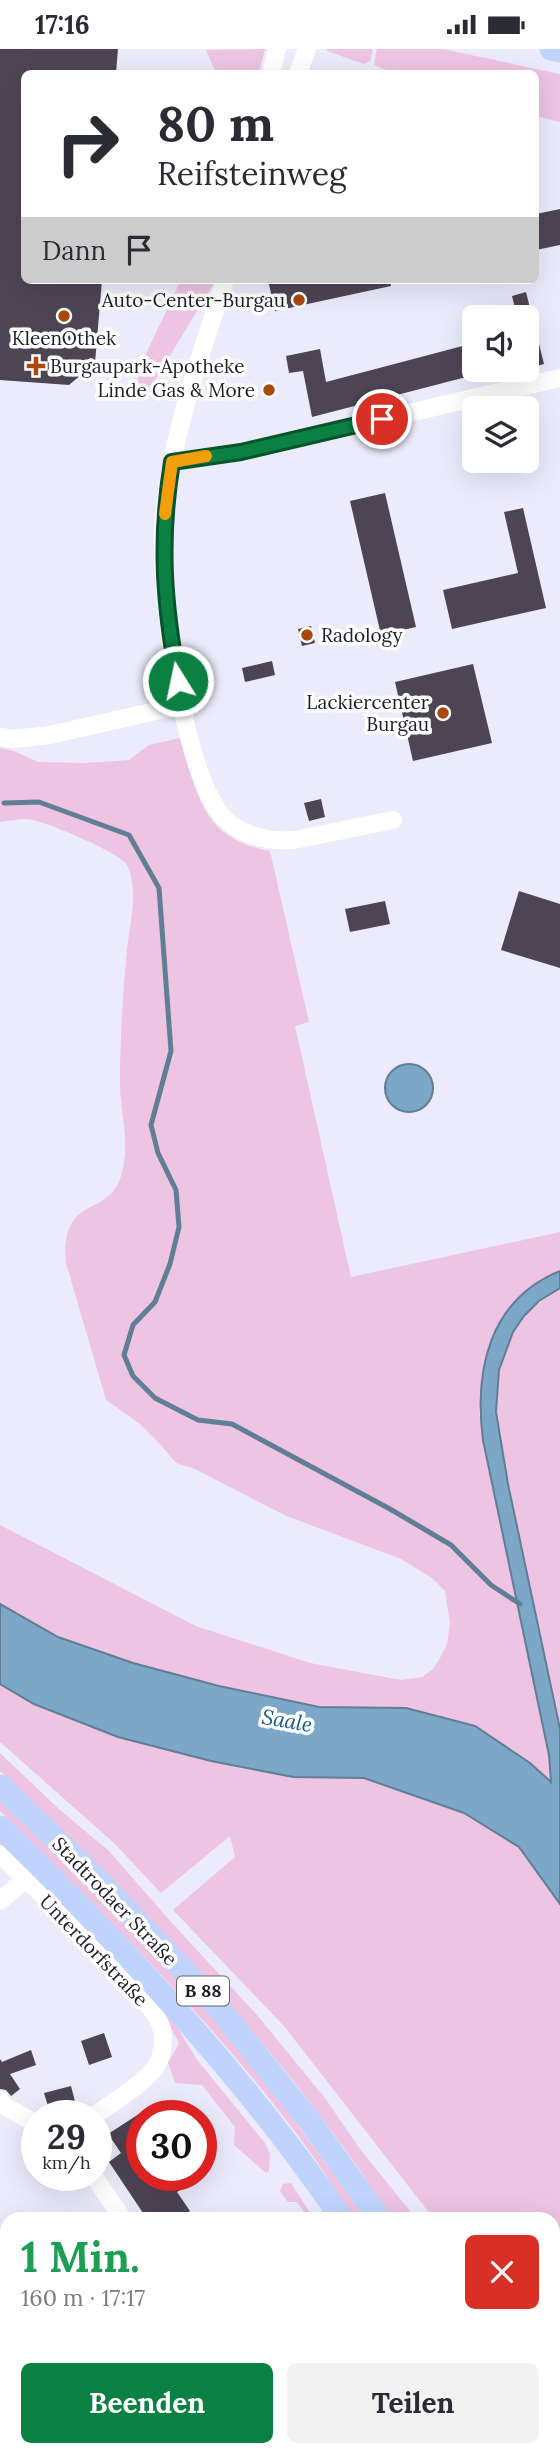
<!DOCTYPE html>
<html lang="de">
<meta charset="utf-8">
<style>
:root{--surface:#fff;--page:#f2f2f3;--text:#2b2b33;--muted:#7c7c81;--accent:#0b8043}
body{margin:0;font-family:Lora,serif;background:var(--page);color:var(--text);height:100vh;display:flex;flex-direction:column;font-size:26px;white-space:nowrap}
*{box-sizing:border-box;margin:0}
p{font-size:23px;color:var(--muted)}
.icon{flex:none;width:38px;height:38px;fill:none;stroke:currentColor;stroke-width:2;stroke-linecap:round;stroke-linejoin:round}
.map{position:relative;flex:1;overflow:hidden}
.sheet{position:absolute;left:0px;top:2163px;width:560px;height:245px;display:flex;flex-direction:column;background:var(--surface);border-radius:21px 21px 0 0;box-shadow:0 7px 28px #0002}
.sheet>*{flex:none}
.hud{position:absolute;left:21px;top:21px;width:518px;height:214px;border-radius:10px;box-shadow:0 7px 28px #0002;background:#fff;color:var(--text);overflow:hidden}
.fabs{position:absolute;left:462px;top:256px;display:grid;gap:14px}
.fabs a{display:grid;place-items:center;width:77px;height:77px;border-radius:10px;background:var(--surface);box-shadow:0 7px 28px #0002;font-size:35px}
.speed{position:absolute;left:21px;top:2051px;display:flex;gap:14px;font-size:35px;font-weight:700;text-align:center}
.speed>*{display:grid;place-content:center;width:91px;height:91px;border-radius:50%;background:var(--surface);box-shadow:0 7px 28px #0002;line-height:1}
.speed small{font-size:18px;font-weight:400}
.speed .limit{border:10px solid #d22;background:#fff;color:#111}
.pin{position:absolute;display:grid;place-items:center;width:60px;height:60px;color:#fff;margin:-30px;border:4px solid #fff;border-radius:50%;box-shadow:0 2px 7px #0007}
.me{position:absolute;width:77px;margin:-38px;rotate:350deg;stroke-linejoin:round;filter:drop-shadow(0 0 5px #0008)}
.turn{display:flex;align-items:center;gap:24px;height:147px;padding:0 21px;font-size:32px}
.turn .icon{width:91px;height:91px;stroke-width:2.5}
.turn b{display:block;font-size:49px;line-height:60px}
.then{display:flex;align-items:center;height:66px;padding:0 21px;background:#0003;gap:14px;font-size:26px}
.round{display:grid;place-items:center;flex:none;width:74px;height:74px;border-radius:10px;background:var(--page)}
.summary{display:flex;align-items:center;justify-content:space-between;height:119px;padding:0 21px}
h1{font-size:42px;font-weight:700;line-height:52px;color:#1e9e55}
.action{display:flex;gap:14px;margin-top:auto;padding:14px 21px}
.action a{flex:1;height:80px;border-radius:10px;background:var(--accent);color:#fff;font-size:28px;font-weight:700;line-height:80px;text-align:center}
.action a+a{background:var(--page);color:var(--text)}
.status{display:flex;justify-content:space-between;align-items:center;height:49px;padding:0 35px;background:var(--surface);direction:ltr}
.status svg{height:19px;fill:currentColor}
.map>svg:first-child{display:block}
.green{fill:#edc4e2}
.forest{fill:#d6abcc}
.water{fill:#7ca7c7;stroke:#607e96;stroke-width:2}
.lines{fill:none;stroke-linecap:round;stroke-linejoin:round}
.stream{stroke:#607e96;stroke-width:5}
.building{fill:#4e4554}
.minor{stroke:#fff;stroke-width:18}
.major{stroke:#bfd3fc;stroke-width:23}
.route-casing{stroke:#07532c;stroke-width:18}
.route{stroke:#0b8043;stroke-width:12}
.slow{stroke:#f59e0b;stroke-width:12}
.poi-dot{fill:#ab490a;stroke:#fff;stroke-width:2.5}
.labels{text-anchor:middle;stroke-width:7;stroke-linejoin:round;paint-order:stroke}
.shield{fill:#fff;stroke:#626266;stroke-width:2}
.shield-label{font-size:18px;font-weight:bold;fill:#1f1e25}
.poi-label{font-size:19px;fill:#1f1e25;stroke:#fff;text-anchor:end}
.street-label{font-size:19px;fill:#1f1e25;stroke:#fff}
.water-label{font-size:21px;font-style:italic;fill:#145b86;stroke:#fff}
</style>
<div class="status"><b>17:16</b><svg viewBox="0 0 49 12"><path d="M0 12V9h3v3zM5 12V6h3v6zM10 12V3h3v9zM15 12V0h3v12zM26 1h20v11H26zM47 4h2v5h-2z"/></svg></div>
<div class="map">
<svg width="560" height="2408" viewBox="0 0 560 2408">
<rect width="100%" height="100%" fill="#ecebfc"/>
<!-- green -->
<g class="green">
<polygon points="265,0 259,24 216,24 206,1"/>
<polygon points="327,0 373,0 370,12 364,15 327,2"/>
<polygon points="377,0 443,0 560,25 560,73 536,67 536,24 394,24 374,16"/>
<polygon points="181,231 216,231 146,346 139,350 134,342 143,311"/>
<path d="M 180,689 C 198,747 202,790 270,802 L 309,973 L 295,977 L 351,1228 L 560,1183 L 560,1222 L 551,1225 L 511,1256 L 498,1275 L 489,1297 L 479,1364 L 492,1438 L 549,1706 L 551,1733 L 530,1714 L 406,1659 L 319,1658 L 219,1637 L 133,1614 L 58,1588 L 0,1555 L 0,1476 L 196,1577 L 310,1614 L 401,1631 L 422,1628 L 432,1621 L 439,1611 L 447,1595 L 450,1574 L 445,1542 L 432,1529 L 401,1510 L 284,1466 L 195,1420 L 176,1414 L 159,1394 L 140,1375 L 106,1351 L 66,1214 C 60,1144 108,1170 121,1127 C 131,1092 120,1067 120,1033 C 120,988 123,944 127,900 C 130,873 139,841 127,816 C 121,804 41,770 26,770 C 18,770 8,772 0,773 L 0,699 L 14,702 L 38,713 L 84,714 L 129,711 L 149,696 Z"/>
<path d="M 560,1239 L 560,1680 C 546,1615 533,1551 519,1486 C 508,1434 488,1376 499,1323 C 507,1282 526,1261 560,1239 Z"/>
<polygon points="0,1635 34,1655 118,1688 211,1712 293,1728 364,1729 464,1764 519,1798 560,1855 560,2405 553,2391 553,2170 434,2170 284,1977 173,1861 235,1808 230,1787 161,1844 114,1794 0,1693"/>
<path d="M 0,1704 L 60,1761 L 109,1802 L 172,1874 L 257,1966 L 325,2049 L 360,2100 L 410,2162 L 400,2170 L 392,2169 C 284,2003 145,1857 0,1722 Z"/>
<path d="M 0,1751 C 64,1814 129,1877 190,1944 C 255,2014 310,2093 366,2170 L 354,2170 C 339,2148 326,2125 310,2103 C 220,1979 109,1871 0,1762 Z"/>
<polygon points="0,1791 169,1965 198,2012 265,2094 270,2105 269,2122 266,2124 234,2096 235,2078 202,2036 175,2034 168,2014 179,1994 165,1968 0,1797"/>
<polygon points="291,2134 314,2170 309,2170 297,2153 288,2153 280,2142 283,2135"/>
<polygon points="242,2401 350,2401 353,2408 233,2408"/>
</g>
<!-- forest -->
<g class="forest">
<polygon points="0,2280 7,2287 7,2401 121,2401 127,2408 0,2408"/>
<polygon points="167,2401 242,2401 233,2408 155,2408"/>
<polygon points="350,2401 467,2401 471,2408 353,2408"/>
</g>
<!-- water -->
<g class="water">
<circle cx="409" cy="1039" r="24"/>
<path d="M 560,1222 L 560,1239 L 539,1252 L 524,1267 L 513,1283 L 499,1321 L 496,1363 L 508,1435 L 560,1680 L 560,1855 L 519,1798 L 464,1764 L 364,1729 L 293,1728 L 211,1712 L 118,1688 L 34,1655 L 0,1635 L 0,1555 L 58,1588 L 133,1614 L 219,1637 L 319,1658 L 406,1659 L 475,1677 L 530,1714 L 551,1733 L 549,1706 L 483,1391 C 474,1321 489,1251 560,1222 Z"/>
</g>
<g class="lines">
<!-- stream -->
<polyline class="stream" points="4,754 39,753 129,786 159,839 171,1002 151,1076 158,1104 176,1141 179,1178 170,1215 155,1253 133,1276 124,1306 133,1327 155,1349 198,1371 232,1375 390,1460 451,1496 491,1536 520,1555"/>
</g>
<!-- building -->
<g class="building">
<polygon points="0,0 118,0 116,24 24,24 24,231 102,231 95,314 69,336 0,331"/>
<polygon points="560,160 560,196 536,201 536,165"/>
<polygon points="268,231 390,231 391,237 275,262"/>
<polygon points="526,243 544,315 527,320 527,268 517,268 512,247"/>
<polygon points="474,294 474,326 312,368 303,322 289,324 286,307 320,300 326,333"/>
<polygon points="385,444 416,578 381,586 350,452"/>
<polygon points="523,459 546,559 452,580 443,541 518,524 504,463"/>
<polygon points="311,577 315,594 302,597 298,580"/>
<polygon points="272,612 275,626 245,633 242,619"/>
<polygon points="473,615 492,694 413,712 395,633"/>
<polygon points="321,750 325,768 309,772 304,754"/>
<polygon points="519,842 560,855 560,919 501,901"/>
<polygon points="385,852 390,875 350,883 345,860"/>
<polygon points="104,1984 112,2008 89,2016 81,1992"/>
<polygon points="31,2001 36,2016 10,2025 20,2040 11,2047 6,2041 0,2040 0,2010 2,2013"/>
<polygon points="71,2037 77,2060 51,2067 44,2044"/>
<polygon points="142,2063 142,2126 203,2126 177,2143 190,2162 178,2170 147,2170 109,2113 121,2104 108,2085"/>
</g>
<g class="lines">
<!-- minor -->
<g class="minor">
<polyline points="271,24 277,0"/>
<polyline points="298,24 307,0"/>
<path d="M 225,231 C 204,296 180,362 169,430 C 165,454 162,480 163,504 C 164,564 184,727 225,770 C 242,787 271,793 294,791 L 393,771"/>
<polyline points="172,413 241,403 560,329"/>
<polyline points="0,688 13,690 50,686 182,656"/>
<polyline points="0,1805 26,1830"/>
<path d="M 0,1852 L 26,1830 C 53,1857 155,1950 162,1980 C 164,1991 163,2007 156,2017 C 142,2037 114,2052 94,2067"/>
<polyline points="0,2051 4,2057 37,2075"/>
<polyline points="93,2126 123,2170"/>
<polyline points="0,2270 7,2278"/>
<polyline points="133,2401 138,2408"/>
</g>
<!-- major -->
<g class="major">
<polyline points="551,0 560,2"/>
<polyline points="0,1737 101,1834 218,1958 308,2070 380,2170"/>
<path d="M 0,1778 C 126,1901 242,2024 342,2170"/>
<polyline points="478,2401 481,2408"/>
<polyline points="516,2401 519,2408"/>
</g>
</g>
<g class="lines">
<!-- route casing -->
<g class="route-casing">
<path id="route" d="M 178,632 C 164,554 159,492 172,413 L 241,403 L 382,370"/>
</g>
<!-- route -->
<use href="#route" class="route"/>
<!-- slow -->
<polyline class="slow" points="165,465 172,413 206,407"/>
</g>
<!-- markers -->
<g class="poi-dot">
<circle cx="299" cy="251" r="7"/>
<circle cx="64" cy="267" r="7"/>
<path d="M32.5 306.5h7v7h7v7h-7v7h-7v-7h-7v-7h7z"/>
<circle cx="269" cy="341" r="7"/>
<circle cx="307" cy="586" r="7"/>
<circle cx="443" cy="664" r="7"/>
</g>
<g class="labels">
<!-- shield labels -->
<rect class="shield" x="177" y="1927.5" width="52" height="29" rx="5"/>
<g class="shield-label">
<text x="203" y="1948">B 88</text>
</g>
<!-- poi labels -->
<g class="poi-label">
<text x="285" y="258">Auto-Center-Burgau</text>
<text x="64" y="296" text-anchor="middle">KleenOthek</text>
<text x="50" y="324" text-anchor="start">Burgaupark-Apotheke</text>
<text x="255" y="348">Linde Gas &amp; More</text>
<text x="321" y="593" text-anchor="start">Radology</text>
<text x="429" y="660">Lackiercenter<tspan x="429" dy="22">Burgau</tspan></text>
</g>
<!-- street labels -->
<g class="street-label">
<text transform="translate(115 1852) rotate(46)" y="7">Stadtrodaer Straße</text>
<text transform="translate(94 1901) rotate(46)" y="7">Unterdorfstraße</text>
</g>
<!-- water labels -->
<g class="water-label">
<text transform="translate(287 1672) rotate(10)" y="7">Saale</text>
</g>
</g>
</svg>
<div class="fabs">
<a><svg class="icon" aria-label="sound" viewBox="0 0 24 24"><path d="M4 9h4l5-4v14l-5-4H4zM17 9q2 3 0 6"/></svg></a>
<a><svg class="icon" aria-label="layers" viewBox="0 0 24 24"><path d="M12 4l9 5-9 5-9-5zM3 14l9 5 9-5"/></svg></a>
</div>
<div class="speed"><div>29<small>km/h</small></div><div class="limit">30</div></div>
<div class="pin" style="left:382px;top:370px;background:#d93025"><svg class="icon" aria-label="arrive" viewBox="0 0 24 24"><path d="M6 21V4h12l-3 4 3 4H6"/></svg></div>
<svg class="me" style="left:178px;top:632px" viewBox="-20 -20 40 40"><circle r="17" fill="#0b8043" stroke="#fff" stroke-width="3"/><path d="M0-11L8 9 0 5-8 9z" fill="#fff"/></svg>
<div class="hud">
<div class="turn"><svg class="icon" aria-label="right" viewBox="0 0 24 24"><path d="M7 20v-9h11M14 6l5 5-5 5"/></svg><div><b>80 m</b>Reifsteinweg</div></div>
<div class="then">Dann<svg class="icon" aria-label="arrive" viewBox="0 0 24 24"><path d="M6 21V4h12l-3 4 3 4H6"/></svg></div>
</div>
<section class="sheet">
<div class="summary"><div><h1>1 Min.</h1><p>160 m · 17:17</p></div><a class="round" style="background:#d93025;color:#fff"><svg class="icon" aria-label="close" viewBox="0 0 24 24"><path d="M6 6l12 12M18 6L6 18"/></svg></a></div>
<div class="action"><a>Beenden</a><a>Teilen</a></div>
</section>
</div>
